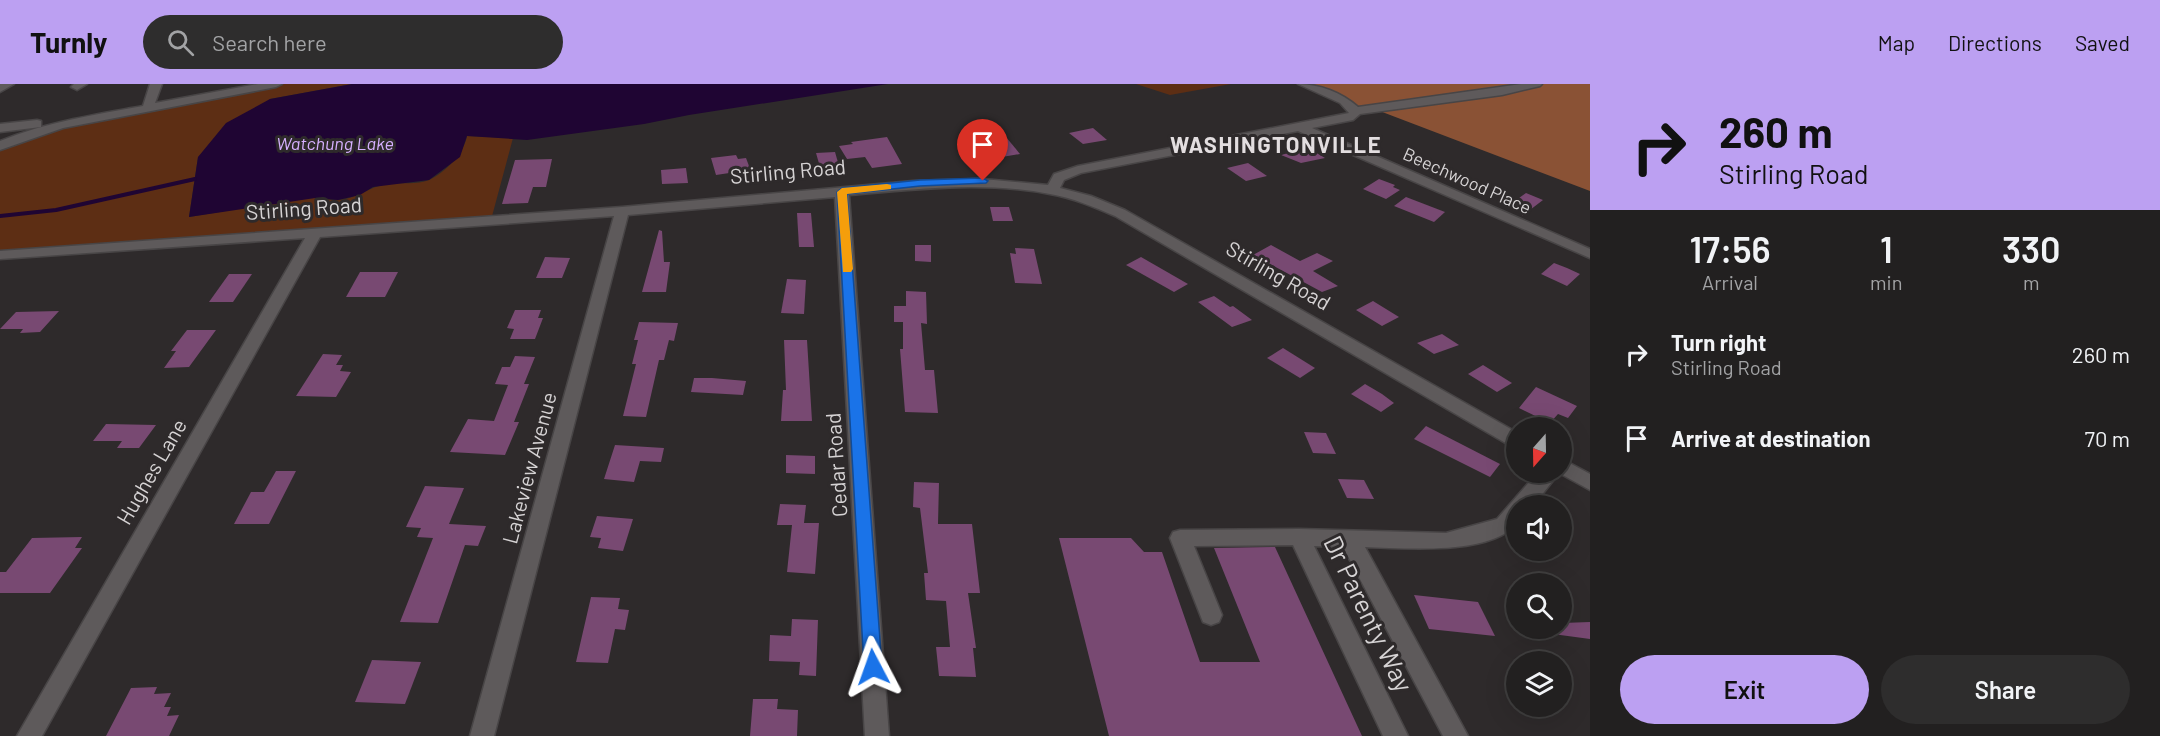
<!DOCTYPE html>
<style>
:root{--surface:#222020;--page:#2e2d2d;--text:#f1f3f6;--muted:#a2a3a5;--line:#3f3e3e;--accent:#bca0f2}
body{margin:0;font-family:Barlow,sans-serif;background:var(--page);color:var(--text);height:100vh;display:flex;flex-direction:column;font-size:22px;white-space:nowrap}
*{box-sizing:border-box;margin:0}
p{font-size:20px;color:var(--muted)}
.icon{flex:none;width:33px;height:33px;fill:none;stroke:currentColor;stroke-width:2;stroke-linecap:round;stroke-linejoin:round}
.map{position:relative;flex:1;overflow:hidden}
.side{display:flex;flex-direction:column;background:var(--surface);width:570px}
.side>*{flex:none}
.top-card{background:#bca0f2;color:#111;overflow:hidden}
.needle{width:39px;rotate:200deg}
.buttons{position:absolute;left:1506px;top:333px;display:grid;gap:12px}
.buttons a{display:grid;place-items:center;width:66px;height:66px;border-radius:50%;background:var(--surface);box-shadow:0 6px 24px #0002,0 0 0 2px var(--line);font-size:30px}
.pin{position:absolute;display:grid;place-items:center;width:51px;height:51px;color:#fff;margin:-62px -26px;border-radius:50% 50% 50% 0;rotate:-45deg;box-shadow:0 0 6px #0007}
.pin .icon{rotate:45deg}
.me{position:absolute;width:66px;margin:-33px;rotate:356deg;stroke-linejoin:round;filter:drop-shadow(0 0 4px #0008)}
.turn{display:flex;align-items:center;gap:21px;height:126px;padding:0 30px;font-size:27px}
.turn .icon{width:78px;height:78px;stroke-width:2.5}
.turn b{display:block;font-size:42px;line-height:51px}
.eta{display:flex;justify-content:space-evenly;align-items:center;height:102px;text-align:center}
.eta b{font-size:36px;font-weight:600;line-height:42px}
.cta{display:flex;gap:12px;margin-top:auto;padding:12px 30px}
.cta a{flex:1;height:69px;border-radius:36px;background:var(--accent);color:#111;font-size:24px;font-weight:600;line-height:69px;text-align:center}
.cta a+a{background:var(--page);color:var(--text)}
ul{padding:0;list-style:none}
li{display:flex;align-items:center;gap:18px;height:84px;padding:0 30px}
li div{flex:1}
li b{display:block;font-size:22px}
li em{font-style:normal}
header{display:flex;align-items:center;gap:36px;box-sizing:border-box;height:84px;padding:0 30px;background:var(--accent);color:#111}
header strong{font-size:28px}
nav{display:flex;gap:33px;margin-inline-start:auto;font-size:21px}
.search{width:420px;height:54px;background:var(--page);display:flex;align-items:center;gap:15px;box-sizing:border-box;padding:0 21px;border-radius:33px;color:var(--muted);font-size:22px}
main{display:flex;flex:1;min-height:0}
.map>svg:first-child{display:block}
.green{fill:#5d2e14}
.forest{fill:#8a5235}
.water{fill:#1f0533}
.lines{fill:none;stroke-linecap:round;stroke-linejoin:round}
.stream{stroke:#1f0533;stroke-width:4}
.building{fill:#784972}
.minor-casing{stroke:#484546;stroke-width:3}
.minor{fill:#5e5a5b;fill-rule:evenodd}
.route{fill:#1a73e8;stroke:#114b97;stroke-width:1.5}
.slow{fill:#f59e0b}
.labels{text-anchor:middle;stroke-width:6;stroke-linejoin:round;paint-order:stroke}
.far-water-label{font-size:18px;font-style:italic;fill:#d6b0ff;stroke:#2e2a2b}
.far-street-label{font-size:18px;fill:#d6d3d4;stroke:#2e2a2b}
.street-label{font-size:21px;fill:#d6d3d4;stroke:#2e2a2b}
.far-district-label{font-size:22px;font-weight:bold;letter-spacing:1.5px;fill:#e3dee0;stroke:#2e2a2b}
.near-street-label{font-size:26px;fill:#d6d3d4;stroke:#2e2a2b}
</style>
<header>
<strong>Turnly</strong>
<div class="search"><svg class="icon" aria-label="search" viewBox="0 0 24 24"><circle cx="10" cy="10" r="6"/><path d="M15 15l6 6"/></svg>Search here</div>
<nav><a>Map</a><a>Directions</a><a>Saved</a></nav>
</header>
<main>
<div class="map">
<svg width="1590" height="652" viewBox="0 0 1590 652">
<rect width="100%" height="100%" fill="#2e2a2b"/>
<!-- green -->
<g class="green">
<path d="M 276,0 L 352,0 L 270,15 L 198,73 L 189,133 C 230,127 272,117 313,114 C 322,114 331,117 340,116 C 358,114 370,102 388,100 C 401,98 417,101 429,96 C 445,89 464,69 467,52 L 513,54 L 491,136 L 0,171 L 0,62 L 26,51 Z"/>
<polygon points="1136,0 1231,0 1170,11"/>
</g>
<!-- forest -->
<polygon class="forest" points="1304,0 1590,0 1590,107 1377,26 1359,27"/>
<!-- water -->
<polygon class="water" points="352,0 888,0 689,31 644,40 527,56 467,52 460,73 429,96 373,103 360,111 338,116 315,114 189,133 198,73 226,39 270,15"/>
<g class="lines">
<!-- stream -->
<polyline class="stream" points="0,132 56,126 195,95"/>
</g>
<!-- building -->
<g class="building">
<polygon points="996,41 1020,70 1002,73 979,43"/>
<polygon points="1093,44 1107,56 1083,60 1069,49"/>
<polygon points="887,53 902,80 872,84 865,73 847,75 839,62 853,60 851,58"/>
<polygon points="1308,64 1325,74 1301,79 1281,71"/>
<polygon points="835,68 841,89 822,90 816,69"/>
<polygon points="736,71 738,75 746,74 752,90 737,92 736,88 716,91 711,74"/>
<polygon points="552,75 546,103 533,103 528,119 502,120 515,76"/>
<polygon points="1248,79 1267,92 1246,97 1227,84"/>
<polygon points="686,84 688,99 662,100 661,86"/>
<polygon points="1379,95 1395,101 1393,103 1400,106 1386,115 1363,105"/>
<polygon points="1526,109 1543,116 1522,132 1522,123 1512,119"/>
<polygon points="1406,113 1445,128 1434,138 1394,122"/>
<polygon points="990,123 1009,123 1013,137 993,137"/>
<polygon points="797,129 811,129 814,163 799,163"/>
<polygon points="659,146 662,147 664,178 670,178 666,208 642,208"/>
<polygon points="915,161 931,161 931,178 915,177"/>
<polygon points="1271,161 1300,177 1317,169 1333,177 1313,187 1338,202 1322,208 1253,171"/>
<polygon points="1015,164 1034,165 1042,200 1015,199 1010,169 1016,170"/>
<polygon points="545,173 570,174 562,194 536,194"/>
<polygon points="1141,173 1188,200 1174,208 1126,181"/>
<polygon points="1554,179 1567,184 1580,190 1567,202 1541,190"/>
<polygon points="360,188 398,188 385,213 346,213"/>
<polygon points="229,190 252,190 233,218 209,218"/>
<polygon points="787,195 806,196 804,230 781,229"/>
<polygon points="906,207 926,208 927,240 921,239 925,286 934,286 938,329 905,328 900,265 903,265 903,238 894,238 894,222 906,222"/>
<polygon points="1214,212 1230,223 1233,222 1252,236 1232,243 1198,218"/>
<polygon points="1373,217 1399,233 1382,242 1356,226"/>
<polygon points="515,226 541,226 538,234 543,234 535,255 510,255 514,245 507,244"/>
<polygon points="59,227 40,248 20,249 23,245 0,245 16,228"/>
<polygon points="639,238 678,239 674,257 669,256 664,276 659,276 646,333 623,332 636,280 632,280 638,256 634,256"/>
<polygon points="187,246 216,246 189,283 164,284 176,267 171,267"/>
<polygon points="1442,250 1459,261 1434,270 1417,259"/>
<polygon points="784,256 807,256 812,337 781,337 783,306 786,306"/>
<polygon points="1283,264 1315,284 1300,294 1267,274"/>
<polygon points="323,270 342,271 336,281 343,281 340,287 351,288 336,313 296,312"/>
<polygon points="515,272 535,273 524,300 529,300 514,338 519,338 505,371 450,368 468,335 494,337 508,301 495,300 502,283 510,283"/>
<polygon points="1483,281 1512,299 1497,308 1468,290"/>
<polygon points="694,294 712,294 746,297 743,311 691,308"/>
<polygon points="1365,300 1382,310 1394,319 1381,328 1351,310"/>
<polygon points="1536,303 1577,322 1568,334 1558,330 1550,339 1519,324"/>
<polygon points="106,340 156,341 139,364 117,364 122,357 93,357"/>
<polygon points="1426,342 1500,380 1490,393 1414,355"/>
<polygon points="1304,348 1326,349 1336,370 1313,369"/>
<polygon points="615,361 664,364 661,378 640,377 634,398 604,395"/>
<polygon points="786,371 815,372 815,390 786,389"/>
<polygon points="276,387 296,387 269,440 234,440 251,408 264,408"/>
<polygon points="1338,395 1364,396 1374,415 1347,414"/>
<polygon points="914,398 939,399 938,440 972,440 980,509 968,509 976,564 973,564 976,593 939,592 936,563 950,563 946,517 926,516 924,489 928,489 920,424 913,423"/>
<polygon points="425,402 464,404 449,440 486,442 478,462 465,461 438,539 400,538 433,454 417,453 421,444 406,443"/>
<polygon points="780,420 806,421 804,439 819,439 815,490 787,488 792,441 777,441"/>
<polygon points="597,432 633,435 623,467 598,464 601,454 590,453"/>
<polygon points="82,453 75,464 82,464 50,509 0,509 0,488 6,488 32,454"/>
<polygon points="1059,454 1131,454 1144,468 1162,468 1200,578 1260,578 1214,464 1275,463 1362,652 1109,652"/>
<polygon points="1414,511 1478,518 1495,552 1429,545"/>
<polygon points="591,513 620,514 618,525 629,526 625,546 615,545 608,579 576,578"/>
<polygon points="792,535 818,536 816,592 799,591 800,578 769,577 770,551 791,552"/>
<polygon points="1590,538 1590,555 1538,548 1538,544 1562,544 1562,539"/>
<polygon points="372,576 421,578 405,620 355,618"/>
<polygon points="157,603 154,610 171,609 164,623 171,623 167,632 179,631 169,652 106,652 131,604"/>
<polygon points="753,615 778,615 777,625 798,626 797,652 750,652"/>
</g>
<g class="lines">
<!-- minor casing -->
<g class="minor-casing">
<g id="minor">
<polygon points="0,0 14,0 0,8"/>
<polygon points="74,0 87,0 77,6 71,3"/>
<path d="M 150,0 L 162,0 L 155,19 L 258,0 L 282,0 L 276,3 L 63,44 L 0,66 L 0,57 C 46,38 94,31 143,22 Z"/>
<path d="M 1298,0 C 1320,0 1342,9 1358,23 L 1521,0 L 1542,0 L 1540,2 L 1502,11 L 1360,30 L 1353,36 L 1312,44 L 1590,165 L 1590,174 L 1298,47 L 1081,89 L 1064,96 L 1060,104 L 1091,112 L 1125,126 L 1516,348 L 1516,363 L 1509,361 L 1115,132 C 1094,123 1073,114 1050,110 C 984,97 916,105 849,111 L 889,652 L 865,652 L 835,113 L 628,131 L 494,652 L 470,652 L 614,132 L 320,153 L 42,652 L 17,652 L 305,154 L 0,175 L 0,167 L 622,123 L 913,97 L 983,95 L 1048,101 L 1054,90 L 1078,82 L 1349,29 L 1340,19 Z"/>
<polygon points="37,36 41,37 41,43 0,48 0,40"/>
<path d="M 1562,375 L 1590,390 L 1590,406 L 1559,389 L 1533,422 L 1516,422 L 1516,440 C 1490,472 1403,464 1365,463 L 1468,652 L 1443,652 L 1343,463 L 1314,462 L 1408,652 L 1383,652 L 1293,461 L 1194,462 L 1222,531 L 1219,538 L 1211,541 L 1203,538 L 1170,454 L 1173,448 L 1180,446 L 1299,445 L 1446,449 L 1497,435 L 1538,388 L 1562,388 Z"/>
</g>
</g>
<!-- minor -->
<use href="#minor" class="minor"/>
</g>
<!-- route -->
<polygon class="route" points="983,94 988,97 986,99 920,102 847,110 882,583 879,588 873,591 867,588 864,583 837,108 842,104 920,96"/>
<!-- slow -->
<polygon class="slow" points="887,100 891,101 891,105 847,110 853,185 851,188 843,188 837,108 842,104"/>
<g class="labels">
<!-- far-water labels -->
<g class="far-water-label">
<text x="335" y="66">Watchung Lake</text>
</g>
<!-- far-street labels -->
<g class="far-street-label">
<text transform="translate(1467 97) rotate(24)" y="6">Beechwood Place</text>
</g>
<!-- street labels -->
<g class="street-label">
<text transform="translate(788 88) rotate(-5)" y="7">Stirling Road</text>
<text transform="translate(304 125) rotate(-4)" y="7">Stirling Road</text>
<text transform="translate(1278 192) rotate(30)" y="7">Stirling Road</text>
<text transform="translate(837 381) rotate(-94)" y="7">Cedar Road</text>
<text transform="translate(530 384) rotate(-75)" y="7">Lakeview Avenue</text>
<text transform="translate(152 388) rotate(-60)" y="7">Hughes Lane</text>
</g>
<!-- far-district labels -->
<g class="far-district-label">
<text x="1276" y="69">WASHINGTONVILLE</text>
</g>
<!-- near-street labels -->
<g class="near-street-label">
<text transform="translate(1368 530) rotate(64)" y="9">Dr Parenty Way</text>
</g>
</g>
</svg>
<div class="buttons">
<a><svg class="needle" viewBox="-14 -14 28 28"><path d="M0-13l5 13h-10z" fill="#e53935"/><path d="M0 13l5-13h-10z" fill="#a2a3a5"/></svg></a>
<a><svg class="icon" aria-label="sound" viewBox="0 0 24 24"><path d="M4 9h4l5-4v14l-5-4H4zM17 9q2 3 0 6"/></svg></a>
<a><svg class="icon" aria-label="search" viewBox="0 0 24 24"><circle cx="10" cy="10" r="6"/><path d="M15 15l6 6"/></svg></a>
<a><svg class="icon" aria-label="layers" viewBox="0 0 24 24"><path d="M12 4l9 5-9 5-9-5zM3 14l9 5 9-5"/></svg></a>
</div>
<div class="pin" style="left:983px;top:97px;background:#d93025"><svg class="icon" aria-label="arrive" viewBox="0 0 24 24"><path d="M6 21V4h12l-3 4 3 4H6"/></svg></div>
<svg class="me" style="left:873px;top:583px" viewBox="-20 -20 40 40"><path d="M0-17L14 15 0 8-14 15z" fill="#1a73e8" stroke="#fff" stroke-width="4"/></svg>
</div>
<section class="side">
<div class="top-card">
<div class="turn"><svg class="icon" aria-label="right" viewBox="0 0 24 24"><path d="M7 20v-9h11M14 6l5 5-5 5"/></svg><div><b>260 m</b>Stirling Road</div></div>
</div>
<div class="eta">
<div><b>17:56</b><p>Arrival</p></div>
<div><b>1</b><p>min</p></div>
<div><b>330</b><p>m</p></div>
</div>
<ul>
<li><svg class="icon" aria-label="right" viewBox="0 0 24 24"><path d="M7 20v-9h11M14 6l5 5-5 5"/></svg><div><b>Turn right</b><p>Stirling Road</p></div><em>260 m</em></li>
<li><svg class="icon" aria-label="arrive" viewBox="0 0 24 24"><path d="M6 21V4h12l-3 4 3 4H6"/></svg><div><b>Arrive at destination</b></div><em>70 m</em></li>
</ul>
<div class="cta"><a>Exit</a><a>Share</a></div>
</section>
</main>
